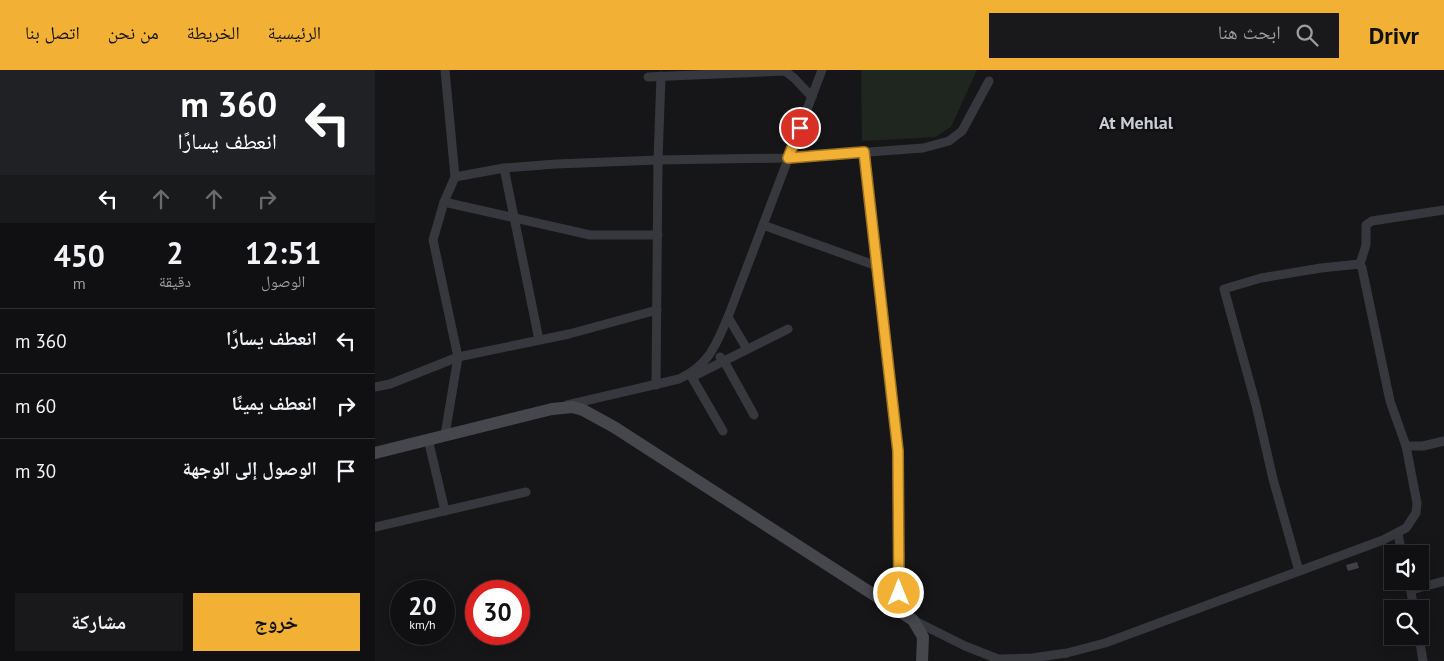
<!DOCTYPE html>
<html lang="ar">
<meta charset="utf-8">
<style>
:root{--surface:#101012;--page:#19191b;--text:#f1f3f6;--muted:#9c9d9f;--line:#303032;--accent:#f2b134}
body{margin:0;font-family:"PT Sans","Noto Naskh Arabic",sans-serif;background:var(--page);color:var(--text);direction:rtl;height:100vh;display:flex;flex-direction:column;font-size:19px;white-space:nowrap}
*{box-sizing:border-box;margin:0}
p{font-size:16px;color:var(--muted)}
.icon{flex:none;width:28px;height:28px;fill:none;stroke:currentColor;stroke-width:2;stroke-linecap:round;stroke-linejoin:round}
.map{position:relative;flex:1;overflow:hidden;direction:ltr}
.panel{display:flex;flex-direction:column;background:var(--surface);width:375px}
.panel>*{flex:none}
.banner{background:#202124;color:#fff;overflow:hidden}
.tools{position:absolute;left:1009px;top:475px;display:grid;gap:10px}
.tools a{display:grid;place-items:center;width:45px;height:45px;border-radius:0px;background:var(--surface);box-shadow:0 2px 12px #0003,0 0 0 1px var(--line);font-size:25px}
.speed{position:absolute;left:15px;top:510px;display:flex;gap:10px;font-size:25px;font-weight:700;text-align:center}
.speed>*{display:grid;place-content:center;width:65px;height:65px;border-radius:50%;background:var(--surface);box-shadow:0 2px 12px #0003,0 0 0 1px var(--line);line-height:1}
.speed small{font-size:12px;font-weight:400}
.speed .limit{border:8px solid #d22;background:#fff;color:#111}
.pin{position:absolute;display:grid;place-items:center;width:42px;height:42px;color:#fff;margin:-21px;border:2px solid #fff;border-radius:50%;box-shadow:0 1px 5px #0007}
.me{position:absolute;width:55px;margin:-28px;rotate:0deg;stroke-linejoin:round;filter:drop-shadow(0 0 4px #0008)}
.turn{display:flex;align-items:center;gap:18px;height:105px;padding:0 15px;font-size:22px}
.turn .icon{width:65px;height:65px;stroke-width:2.5}
.turn b{display:block;font-size:35px;line-height:42px}
.lanes{display:flex;align-items:center;height:48px;padding:0 15px;background:#0003;justify-content:center;gap:25px;direction:ltr}
.lanes .off{opacity:.35}
.eta{display:flex;justify-content:space-evenly;align-items:center;height:85px;text-align:center}
.eta b{font-size:30px;font-weight:700;line-height:35px}
.action{display:flex;gap:10px;margin-top:auto;padding:10px 15px}
.action a{flex:1;height:58px;border-radius:0px;background:var(--accent);color:#111;font-size:20px;font-weight:700;line-height:58px;text-align:center}
.action a+a{background:var(--page);color:var(--text)}
ul{padding:0;list-style:none}
li{display:flex;align-items:center;gap:15px;height:65px;padding:0 15px;border-top:1px solid var(--line)}
li div{flex:1}
li b{display:block;font-size:19px}
li em{font-style:normal}
header{display:flex;align-items:center;gap:30px;box-sizing:border-box;height:70px;padding:0 25px;background:var(--accent);color:#111}
header strong{font-size:24px}
nav{display:flex;gap:28px;margin-inline-start:auto;font-size:18px}
.search{width:350px;height:45px;background:var(--page);display:flex;align-items:center;gap:12px;box-sizing:border-box;padding:0 18px;border-radius:0px;color:var(--muted);font-size:19px}
main{display:flex;flex:1;min-height:0}
.map>svg:first-child{display:block}
.green{fill:#1e261f}
.building{fill:#404145}
.lines{fill:none;stroke-linecap:round;stroke-linejoin:round}
.street{stroke:#37383d;stroke-width:9}
.secondary{stroke:#45474d;stroke-width:12}
.route-casing{stroke:#9d7322;stroke-width:12}
.route{stroke:#f2b134;stroke-width:9}
.labels{text-anchor:middle;stroke-width:5;stroke-linejoin:round;paint-order:stroke}
.quarter-label{font-size:18px;font-weight:bold;fill:#c9ccd4;stroke:#111113}
</style>
<header>
<strong>Drivr</strong>
<div class="search"><svg class="icon" aria-label="search" viewBox="0 0 24 24"><circle cx="10" cy="10" r="6"/><path d="M15 15l6 6"/></svg>ابحث هنا</div>
<nav><a>الرئيسية</a><a>الخريطة</a><a>من نحن</a><a>اتصل بنا</a></nav>
</header>
<main>
<div class="map">
<svg width="1069" height="591" viewBox="0 0 1069 591">
<rect width="100%" height="100%" fill="#161618"/>
<!-- green -->
<polygon class="green" points="486,0 602,0 576,57 560,67 487,71"/>
<!-- building -->
<polygon class="building" points="982,492 984,498 973,501 971,495"/>
<g class="lines">
<!-- street -->
<g class="street">
<polyline points="273,7 410,1 419,8 437,27"/>
<polyline points="489,82 523,381 524,541"/>
<polyline points="129,98 164,270"/>
<polyline points="80,107 129,98 181,94 283,90 413,88 548,78 574,71 587,61 614,11"/>
<polyline points="69,132 215,165 283,165"/>
<polyline points="388,155 502,196"/>
<polyline points="985,194 991,175 991,155 997,151 1069,140"/>
<polyline points="353,247 372,279"/>
<polyline points="345,287 349,291 379,345"/>
<polyline points="315,304 348,361"/>
<polyline points="317,307 413,259"/>
<polyline points="281,315 283,90 286,6"/>
<polyline points="0,317 15,314 83,287 194,264 282,240"/>
<path d="M 192,335 L 304,309 C 334,295 341,275 353,247 L 447,0"/>
<polyline points="70,365 83,287 58,170 69,132 80,107 70,0"/>
<polyline points="53,369 70,441"/>
<polyline points="1031,376 1048,376 1069,371"/>
<polyline points="0,457 151,422"/>
<polyline points="1023,464 1027,484"/>
<polyline points="1034,511 1039,539"/>
<polyline points="1036,520 1069,511"/>
<polyline points="538,550 590,576 623,589 657,588 692,583 730,573 1008,470 1031,458 1041,443 1042,433 1031,376 1015,331 987,198 985,194 946,198 886,208 849,219 881,335 898,409 924,501"/>
<polyline points="1044,566 1048,591"/>
</g>
<!-- secondary -->
<polyline class="secondary" points="0,383 177,339 198,337 208,340 239,357 538,550 548,567 547,591"/>
</g>
<g class="lines">
<!-- route casing -->
<g class="route-casing">
<polyline id="route" points="425,58 413,88 489,82 523,381 524,523"/>
</g>
<!-- route -->
<use href="#route" class="route"/>
</g>
<g class="labels">
<!-- quarter labels -->
<g class="quarter-label">
<text x="761" y="59">At Mehlal</text>
</g>
</g>
</svg>
<div class="tools">
<a><svg class="icon" aria-label="sound" viewBox="0 0 24 24"><path d="M4 9h4l5-4v14l-5-4H4zM17 9q2 3 0 6"/></svg></a>
<a><svg class="icon" aria-label="search" viewBox="0 0 24 24"><circle cx="10" cy="10" r="6"/><path d="M15 15l6 6"/></svg></a>
</div>
<div class="speed"><div>20<small>km/h</small></div><div class="limit">30</div></div>
<div class="pin" style="left:425px;top:58px;background:#d93025"><svg class="icon" aria-label="arrive" viewBox="0 0 24 24"><path d="M6 21V4h12l-3 4 3 4H6"/></svg></div>
<svg class="me" style="left:524px;top:523px" viewBox="-20 -20 40 40"><circle r="17" fill="#f2b134" stroke="#fff" stroke-width="3"/><path d="M0-11L8 9 0 5-8 9z" fill="#fff"/></svg>
</div>
<section class="panel">
<div class="banner">
<div class="turn"><svg class="icon" aria-label="left" viewBox="0 0 24 24"><path d="M17 20v-9H6M10 6l-5 5 5 5"/></svg><div><b>360 m</b>انعطف يسارًا</div></div>
<div class="lanes"><svg class="icon" aria-label="left" viewBox="0 0 24 24"><path d="M17 20v-9H6M10 6l-5 5 5 5"/></svg><svg class="icon off" aria-label="ahead" viewBox="0 0 24 24"><path d="M12 20V5M6 11l6-6 6 6"/></svg><svg class="icon off" aria-label="ahead" viewBox="0 0 24 24"><path d="M12 20V5M6 11l6-6 6 6"/></svg><svg class="icon off" aria-label="right" viewBox="0 0 24 24"><path d="M7 20v-9h11M14 6l5 5-5 5"/></svg></div>
</div>
<div class="eta">
<div><b>12:51</b><p>الوصول</p></div>
<div><b>2</b><p>دقيقة</p></div>
<div><b>450</b><p>m</p></div>
</div>
<ul>
<li><svg class="icon" aria-label="left" viewBox="0 0 24 24"><path d="M17 20v-9H6M10 6l-5 5 5 5"/></svg><div><b>انعطف يسارًا</b></div><em>360 m</em></li>
<li><svg class="icon" aria-label="right" viewBox="0 0 24 24"><path d="M7 20v-9h11M14 6l5 5-5 5"/></svg><div><b>انعطف يمينًا</b></div><em>60 m</em></li>
<li><svg class="icon" aria-label="arrive" viewBox="0 0 24 24"><path d="M6 21V4h12l-3 4 3 4H6"/></svg><div><b>الوصول إلى الوجهة</b></div><em>30 m</em></li>
</ul>
<div class="action"><a>خروج</a><a>مشاركة</a></div>
</section>
</main>
